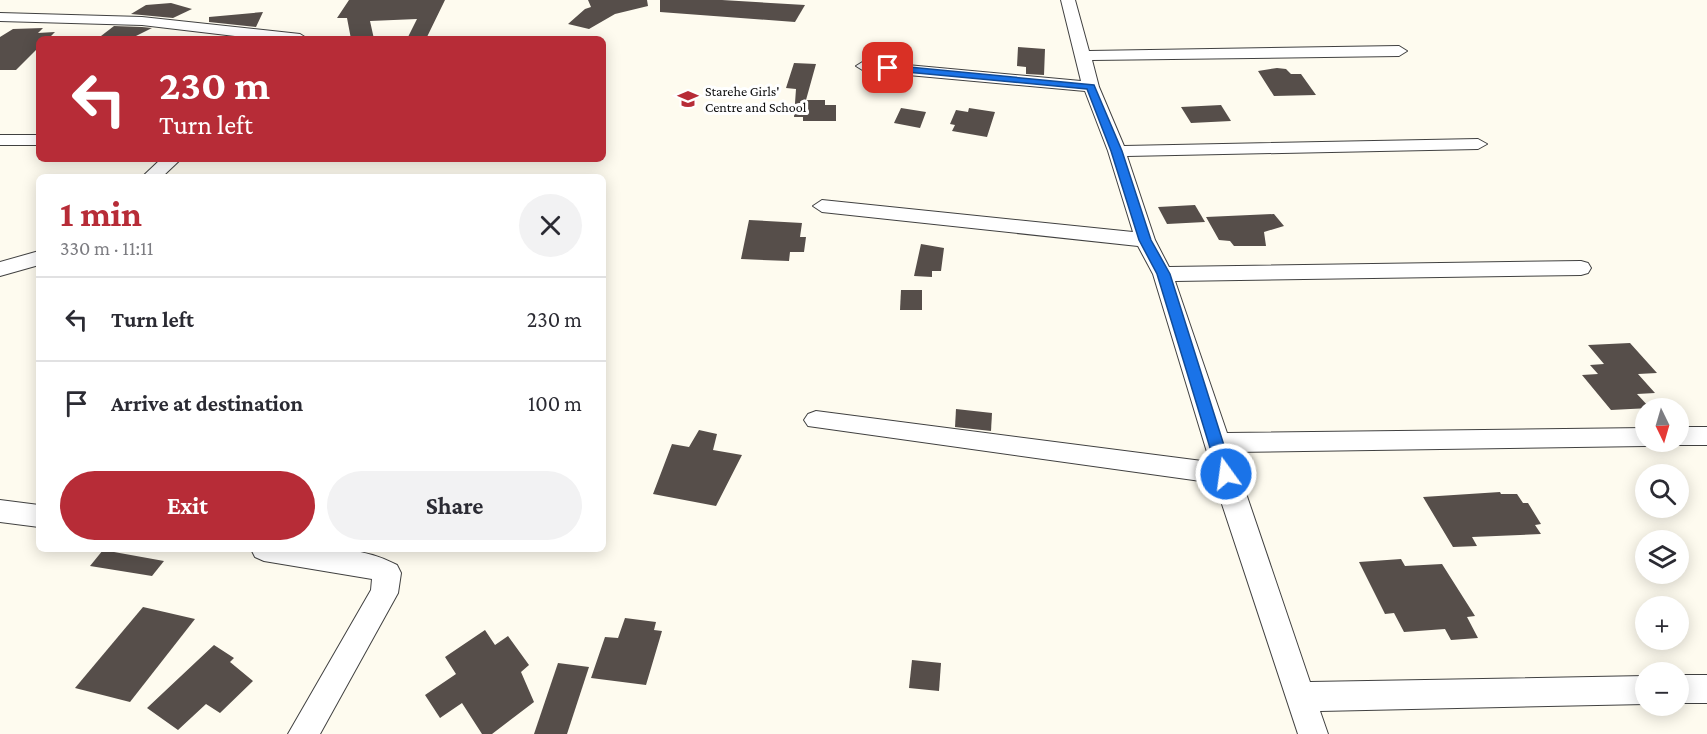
<!DOCTYPE html>
<meta charset="utf-8">
<style>
:root{--surface:#fff;--page:#f2f2f3;--text:#2b2b33;--muted:#7c7c81;--line:#e1e1e2;--accent:#b72c37}
body{margin:0;font-family:"Crimson Pro",serif;background:var(--page);color:var(--text);height:100vh;display:flex;flex-direction:column;font-size:22px;white-space:nowrap}
*{box-sizing:border-box;margin:0}
p{font-size:20px;color:var(--muted)}
.icon{flex:none;width:33px;height:33px;fill:none;stroke:currentColor;stroke-width:2;stroke-linecap:round;stroke-linejoin:round}
.map{position:relative;flex:1;overflow:hidden}
.details{position:absolute;left:36px;top:174px;width:570px;height:378px;display:flex;flex-direction:column;background:var(--surface);border-radius:9px;box-shadow:0 3px 15px #0003}
.details>*{flex:none}
.top-card{position:absolute;left:36px;top:36px;width:570px;height:126px;border-radius:9px;box-shadow:0 3px 15px #0003;background:#b72c37;color:#fff;overflow:hidden}
.needle{width:39px;rotate:175deg}
.tools{position:absolute;left:1635px;top:398px;display:grid;gap:12px}
.tools a{display:grid;place-items:center;width:54px;height:54px;border-radius:50%;background:var(--surface);box-shadow:0 3px 15px #0003;font-size:30px}
.pin{position:absolute;display:grid;place-items:center;width:51px;height:51px;color:#fff;margin:-26px;border-radius:12px;box-shadow:0 3px 9px #0006}
.me{position:absolute;width:66px;margin:-33px;rotate:346deg;stroke-linejoin:round;filter:drop-shadow(0 0 4px #0008)}
.turn{display:flex;align-items:center;gap:21px;height:126px;padding:0 24px;font-size:27px}
.turn .icon{width:78px;height:78px;stroke-width:2.5}
.turn b{display:block;font-size:42px;line-height:51px}
.round{display:grid;place-items:center;flex:none;width:63px;height:63px;border-radius:32px;background:var(--page)}
.head{display:flex;align-items:center;justify-content:space-between;height:102px;padding:0 24px}
h1{font-size:36px;font-weight:700;line-height:45px;color:var(--accent)}
.action{display:flex;gap:12px;margin-top:auto;padding:12px 24px}
.action a{flex:1;height:69px;border-radius:36px;background:var(--accent);color:#fff;font-size:24px;font-weight:700;line-height:69px;text-align:center}
.action a+a{background:var(--page);color:var(--text)}
ul{padding:0;list-style:none}
li{display:flex;align-items:center;gap:18px;height:84px;padding:0 24px;border-top:2px solid var(--line)}
li div{flex:1}
li b{display:block;font-size:22px}
li em{font-style:normal}
.map>svg:first-child{display:block}
.building{fill:#564e4a}
.lines{fill:none;stroke-linecap:round;stroke-linejoin:round}
.minor-casing{stroke:#414141;stroke-width:2}
.minor{fill:#fff;fill-rule:evenodd}
.route{fill:#1a73e8;stroke:#114b97;stroke-width:1.5}
.labels{text-anchor:middle;stroke-width:6;stroke-linejoin:round;paint-order:stroke}
.far-poi-label{font-size:14px;fill:#0e0e0e;stroke:#fff;text-anchor:start}
</style>
<div class="map">
<svg width="1707" height="734" viewBox="0 0 1707 734">
<rect width="100%" height="100%" fill="#fefbef"/>
<!-- building -->
<g class="building">
<polygon points="349,0 445,0 426,39 407,39 417,19 370,21 374,39 351,39 347,18 337,18"/>
<polygon points="588,0 647,0 648,6 615,14 589,29 568,24 585,9 591,7"/>
<polygon points="660,0 722,0 805,5 795,22 660,12"/>
<polygon points="171,3 192,9 173,18 131,14 146,5"/>
<polygon points="263,12 256,27 209,22 209,17"/>
<polygon points="114,26 142,27 152,28 132,38 101,36"/>
<polygon points="43,28 38,33 55,32 48,39 39,39 39,47 16,70 0,70 0,37 13,29"/>
<polygon points="1018,47 1045,49 1044,75 1026,74 1026,67 1017,66"/>
<polygon points="794,63 816,64 806,100 825,100 825,105 836,105 836,121 803,121 803,117 794,117 796,89 786,88"/>
<polygon points="1277,68 1286,69 1291,74 1301,74 1316,95 1274,96 1258,71"/>
<polygon points="1221,105 1231,121 1191,123 1181,107"/>
<polygon points="901,108 926,112 920,128 894,123"/>
<polygon points="969,108 995,112 987,137 952,131 955,125 950,124 956,110 968,112"/>
<polygon points="1195,205 1205,222 1167,224 1158,207"/>
<polygon points="1274,214 1284,226 1264,232 1266,246 1234,246 1230,241 1219,240 1206,217"/>
<polygon points="749,220 802,223 800,237 806,237 804,252 790,252 789,261 741,259"/>
<polygon points="921,244 944,248 941,271 932,271 932,277 914,276"/>
<polygon points="901,290 922,290 922,310 900,310"/>
<polygon points="1630,343 1657,373 1638,374 1655,393 1637,394 1650,408 1611,410 1582,375 1598,374 1590,365 1604,364 1588,345"/>
<polygon points="956,409 992,413 991,431 955,427"/>
<polygon points="699,430 717,434 713,450 742,455 716,506 653,494 672,444 689,447"/>
<polygon points="1500,492 1501,494 1517,494 1523,503 1528,503 1541,524 1535,525 1541,534 1472,537 1477,546 1453,547 1423,497"/>
<polygon points="103,550 164,561 152,576 90,566"/>
<polygon points="1401,559 1405,566 1442,564 1475,616 1467,617 1478,638 1451,640 1445,629 1404,632 1394,613 1385,614 1359,562"/>
<polygon points="143,607 195,619 130,702 75,688"/>
<polygon points="625,618 656,622 654,630 662,631 646,685 591,678 605,637 618,638"/>
<polygon points="485,630 495,645 508,636 529,665 521,672 534,702 492,734 482,734 462,703 440,718 425,695 456,674 445,657"/>
<polygon points="214,645 234,658 230,662 253,681 220,713 206,704 178,730 147,708"/>
<polygon points="912,660 941,663 939,691 909,688"/>
<polygon points="558,663 589,667 567,734 534,734"/>
</g>
<g class="lines">
<!-- minor casing -->
<g class="minor-casing">
<g id="minor">
<polygon points="1061,0 1075,0 1089,51 1399,46 1407,51 1399,56 1092,60 1099,87 1124,146 1478,139 1487,144 1478,149 1127,156 1155,240 1169,267 1581,261 1588,263 1591,268 1588,273 1581,275 1175,281 1227,433 1646,428 1646,441 1656,441 1646,446 1232,452 1310,682 1646,676 1646,704 1320,711 1328,734 1298,734 1215,483 808,426 804,420 808,414 816,411 1210,462 1153,274 1138,246 822,212 813,206 822,200 1133,232 1108,151 1085,91 864,71 856,66 864,61 1081,81"/>
<polygon points="0,13 142,17 300,34 308,39 261,39 142,25 0,21"/>
<rect x="0" y="135" width="39" height="10"/>
<polygon points="161,159 181,159 162,177 142,177"/>
<polygon points="39,251 39,265 0,276 0,262"/>
<polygon points="1678,427 1707,427 1707,445 1678,445 1669,443 1678,441"/>
<polygon points="0,500 39,505 39,527 0,522"/>
<path d="M 251,549 C 299,549 353,541 397,565 L 401,573 L 398,593 L 320,734 L 288,734 L 371,590 L 372,579 L 264,561 L 255,557 Z"/>
<rect x="1678" y="675" width="29" height="28"/>
</g>
</g>
<!-- minor -->
<use href="#minor" class="minor"/>
</g>
<!-- route -->
<polygon class="route" points="888,65 1094,85 1122,151 1151,240 1170,274 1233,474 1231,479 1220,479 1218,474 1157,274 1139,240 1111,151 1087,89 885,70 883,68"/>
<!-- icons -->
<defs>
<g id="school-bare" transform="scale(1.62)"><path d="M0-5L7-2L0 1L-7-2ZM-4 1L0 2.5L4 1V4Q0 6-4 4Z" fill="#b72c37" stroke="#fff" stroke-width="2.5" paint-order="stroke"/></g>
</defs>
<g fill-rule="evenodd">
<use href="#school-bare" x="688" y="99"/>
</g>
<g class="labels">
<!-- far-poi labels -->
<g class="far-poi-label">
<text x="705" y="96">Starehe Girls'<tspan x="705" dy="16">Centre and School</tspan></text>
</g>
</g>
</svg>
<div class="tools">
<a><svg class="needle" viewBox="-14 -14 28 28"><path d="M0-13l5 13h-10z" fill="#e53935"/><path d="M0 13l5-13h-10z" fill="#7c7c81"/></svg></a>
<a><svg class="icon" aria-label="search" viewBox="0 0 24 24"><circle cx="10" cy="10" r="6"/><path d="M15 15l6 6"/></svg></a>
<a><svg class="icon" aria-label="layers" viewBox="0 0 24 24"><path d="M12 4l9 5-9 5-9-5zM3 14l9 5 9-5"/></svg></a>
<a>+</a>
<a>−</a>
</div>
<div class="pin" style="left:888px;top:68px;background:#d93025"><svg class="icon" aria-label="arrive" viewBox="0 0 24 24"><path d="M6 21V4h12l-3 4 3 4H6"/></svg></div>
<svg class="me" style="left:1226px;top:474px" viewBox="-20 -20 40 40"><circle r="17" fill="#1a73e8" stroke="#fff" stroke-width="3"/><path d="M0-11L8 9 0 5-8 9z" fill="#fff"/></svg>
<div class="top-card">
<div class="turn"><svg class="icon" aria-label="left" viewBox="0 0 24 24"><path d="M17 20v-9H6M10 6l-5 5 5 5"/></svg><div><b>230 m</b>Turn left</div></div>
</div>
<section class="details">
<div class="head"><div><h1>1 min</h1><p>330 m · 11:11</p></div><a class="round"><svg class="icon" aria-label="close" viewBox="0 0 24 24"><path d="M6 6l12 12M18 6L6 18"/></svg></a></div>
<ul>
<li><svg class="icon" aria-label="left" viewBox="0 0 24 24"><path d="M17 20v-9H6M10 6l-5 5 5 5"/></svg><div><b>Turn left</b></div><em>230 m</em></li>
<li><svg class="icon" aria-label="arrive" viewBox="0 0 24 24"><path d="M6 21V4h12l-3 4 3 4H6"/></svg><div><b>Arrive at destination</b></div><em>100 m</em></li>
</ul>
<div class="action"><a>Exit</a><a>Share</a></div>
</section>
</div>
